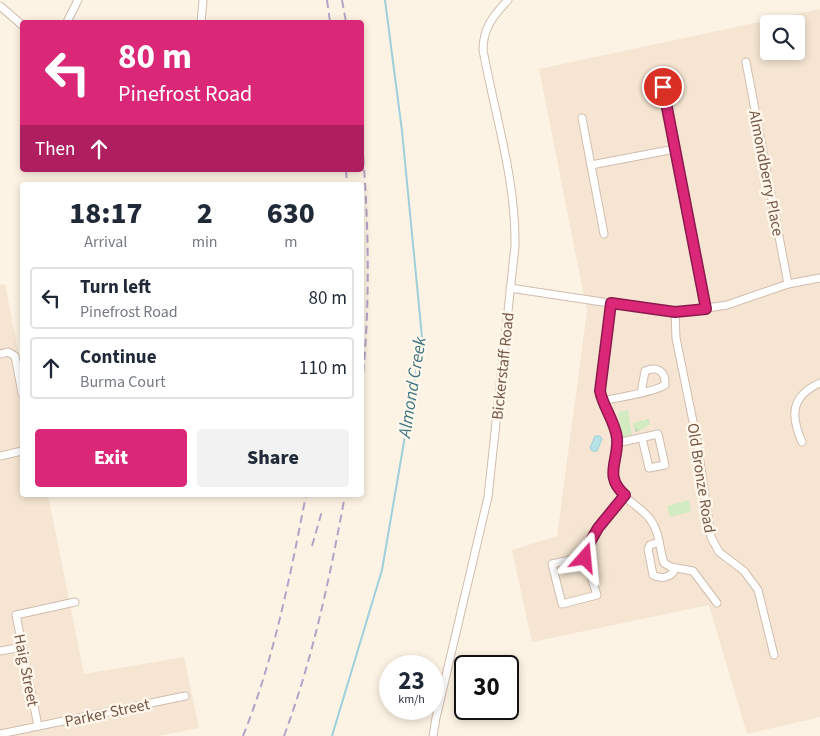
<!DOCTYPE html>
<style>
:root{--surface:#fff;--page:#f2f2f3;--text:#1f2937;--muted:#747a83;--line:#e0e1e3;--accent:#db2777}
body{margin:0;font-family:"Source Sans 3",sans-serif;background:var(--page);color:var(--text);height:100vh;display:flex;flex-direction:column;font-size:19px;white-space:nowrap}
*{box-sizing:border-box;margin:0}
p{font-size:16px;color:var(--muted)}
.icon{flex:none;width:28px;height:28px;fill:none;stroke:currentColor;stroke-width:2;stroke-linecap:round;stroke-linejoin:round}
.map{position:relative;flex:1;overflow:hidden}
.side{position:absolute;left:20px;top:182px;width:344px;height:315px;display:flex;flex-direction:column;background:var(--surface);border-radius:5px;box-shadow:0 2px 8px #0003}
.side>*{flex:none}
.hud{position:absolute;left:20px;top:20px;width:344px;height:152px;border-radius:5px;box-shadow:0 2px 8px #0003;background:#db2777;color:#fff;overflow:hidden}
.tools{position:absolute;left:760px;top:15px;display:grid;gap:10px}
.tools a{display:grid;place-items:center;width:45px;height:45px;border-radius:5px;background:var(--surface);box-shadow:0 2px 8px #0003;font-size:25px}
.speed{position:absolute;left:379px;top:655px;display:flex;gap:10px;font-size:25px;font-weight:700;text-align:center}
.speed>*{display:grid;place-content:center;width:65px;height:65px;border-radius:50%;background:var(--surface);box-shadow:0 2px 8px #0003;line-height:1}
.speed small{font-size:12px;font-weight:400}
.speed .limit{border:2px solid #111;border-radius:8px;background:#fff;color:#111}
.pin{position:absolute;display:grid;place-items:center;width:42px;height:42px;color:#fff;margin:-21px;border:2px solid #fff;border-radius:50%;box-shadow:0 1px 5px #0007}
.me{position:absolute;width:55px;margin:-28px;rotate:18deg;stroke-linejoin:round;filter:drop-shadow(0 0 4px #0008)}
.turn{display:flex;align-items:center;gap:18px;height:105px;padding:0 15px;font-size:22px}
.turn .icon{width:65px;height:65px;stroke-width:2.5}
.turn b{display:block;font-size:35px;line-height:42px}
.then{display:flex;align-items:center;height:48px;padding:0 15px;background:#0003;gap:10px;font-size:19px}
.eta{display:flex;justify-content:space-evenly;align-items:center;height:85px;text-align:center}
.eta b{font-size:30px;font-weight:800;line-height:35px}
.primary-button{display:flex;gap:10px;margin-top:auto;padding:10px 15px}
.primary-button a{flex:1;height:58px;border-radius:5px;background:var(--accent);color:#fff;font-size:20px;font-weight:800;line-height:58px;text-align:center}
.primary-button a+a{background:var(--page);color:var(--text)}
ul{padding:0;list-style:none}
li{display:flex;align-items:center;gap:15px;height:62px;margin:0 10px 8px;padding:0 5px;border:2px solid var(--line);border-radius:5px}
li div{flex:1}
li b{display:block;font-size:19px}
li em{font-style:normal}
.map>svg:first-child{display:block}
.residential{fill:#f5e5d2;fill-rule:evenodd}
.green{fill:#d2ebc1}
.park{fill:url(#park-tufts)}
.water{fill:#b7e0e7;stroke:#9dd0da}
.lines{fill:none;stroke-linecap:round;stroke-linejoin:round}
.stream{stroke:#9dd0da;stroke-width:2}
.minor-casing{stroke:#d1bdac;stroke-width:9}
.minor{stroke:#fff;stroke-width:7}
.rail{stroke:#b6a2c7;stroke-width:2;stroke-dasharray:8 5;stroke-linecap:butt}
.route-casing{stroke:#8e194d;stroke-width:12}
.route{stroke:#db2777;stroke-width:9}
.labels{text-anchor:middle;stroke-width:5;stroke-linejoin:round;paint-order:stroke}
.street-label{font-size:16px;fill:#765948;stroke:#fff7eb}
.water-label{font-size:18px;font-style:italic;fill:#3e7783;stroke:#fff7eb}
</style>
<div class="map">
<svg width="820" height="736" viewBox="0 0 820 736">
<defs>
<pattern id="park-tufts" width="24" height="20" patternUnits="userSpaceOnUse" patternTransform="scale(1.25)"><rect width="24" height="20" fill="#d2ebc1"/><path d="M3 7l-1-3M5 7V3M7 7l1-3M15 17l-1-3M17 17v-4M19 17l1-3" fill="none" stroke="#afc19f"/></pattern>
</defs>
<rect width="100%" height="100%" fill="#fdf3e4"/>
<!-- residential -->
<g class="residential">
<path d="M 820,9 L 820,717 L 747,734 L 709,605 L 532,642 L 512,550 L 557,536 L 587,311 L 539,69 ZM 769,24 L 796,24 L 796,51 L 769,51 Z"/>
<polygon points="5,284 22,371 22,495 48,495 84,674 184,657 199,728 158,736 0,736 0,285"/>
</g>
<!-- green -->
<g class="green">
<polygon points="628,410 632,435 622,437 618,412"/>
<polygon points="689,500 691,512 670,517 667,506"/>
</g>
<!-- park -->
<path class="park" d="M 648,419 L 650,425 C 644,427 641,431 635,432 L 633,423 Z"/>
<!-- water -->
<polygon class="water" points="595,436 600,436 602,439 597,451 592,451 590,448"/>
<g class="lines">
<!-- stream -->
<polyline class="stream" points="332,736 382,570 422,337 402,131 385,0"/>
<!-- minor casing -->
<g class="minor-casing">
<g id="minor">
<polyline points="0,6 22,25"/>
<polyline points="67,22 78,0"/>
<polyline points="201,22 203,0"/>
<polyline points="746,62 788,284"/>
<polyline points="661,76 706,309"/>
<polyline points="582,118 604,234"/>
<polyline points="591,165 675,149"/>
<polyline points="510,288 675,313 727,305 788,284 820,278"/>
<path d="M 611,303 L 600,391 C 603,407 615,421 617,438 C 619,453 608,469 615,483 C 622,499 640,506 650,519 C 660,532 659,548 664,563 L 671,567 L 693,571 L 717,603"/>
<polyline points="675,313 676,338 697,441 711,537 719,552 744,571 758,590 774,655"/>
<polyline points="0,354 8,352 15,356 22,393"/>
<path d="M 602,401 C 619,397 652,393 665,385 C 666,371 657,366 645,371 L 641,393"/>
<path d="M 802,442 C 790,415 791,396 820,383"/>
<polyline points="617,443 658,434 665,465 649,468 642,438"/>
<polyline points="0,456 22,451"/>
<path d="M 659,542 L 650,545 L 648,549 L 653,575 C 661,580 673,577 675,568"/>
<polyline points="585,558 579,558 552,564 562,604 597,595 585,558 589,544 597,528 625,495"/>
<polyline points="0,651 22,647"/>
<polyline points="38,726 16,615 75,602"/>
<polyline points="0,734 185,696"/>
<path d="M 433,736 L 436,718 L 488,497 L 515,246 C 516,180 495,115 483,50 C 483,28 493,16 508,0"/>
</g>
</g>
<!-- minor -->
<use href="#minor" class="minor"/>
<!-- rail -->
<g class="rail">
<polyline points="327,0 330,22"/>
<polyline points="342,0 346,22"/>
<path d="M 361,131 C 369,218 371,307 361,394"/>
<polyline points="346,170 347,185"/>
<polyline points="312,546 322,511"/>
<path d="M 243,736 C 274,659 290,577 306,495"/>
<path d="M 284,736 C 313,658 330,577 345,495"/>
</g>
</g>
<g class="lines">
<!-- route casing -->
<g class="route-casing">
<path id="route" d="M 585,558 L 589,544 L 598,528 L 625,495 C 603,476 619,461 617,438 C 615,421 603,407 600,391 L 611,303 L 675,312 L 706,309 L 663,87"/>
</g>
<!-- route -->
<use href="#route" class="route"/>
</g>
<g class="labels">
<!-- street labels -->
<g class="street-label">
<text transform="translate(767 173) rotate(79)" y="6">Almondberry Place</text>
<text transform="translate(502 366) rotate(-84)" y="6">Bickerstaff Road</text>
<text transform="translate(702 478) rotate(81)" y="6">Old Bronze Road</text>
<text transform="translate(27 670) rotate(79)" y="6">Haig Street</text>
<text transform="translate(107 712) rotate(-12)" y="6">Parker Street</text>
</g>
<!-- water labels -->
<g class="water-label">
<text transform="translate(412 387) rotate(-81)" y="6">Almond Creek</text>
</g>
</g>
</svg>
<div class="tools">
<a><svg class="icon" aria-label="search" viewBox="0 0 24 24"><circle cx="10" cy="10" r="6"/><path d="M15 15l6 6"/></svg></a>
</div>
<div class="speed"><div>23<small>km/h</small></div><div class="limit">30</div></div>
<div class="pin" style="left:663px;top:87px;background:#d93025"><svg class="icon" aria-label="arrive" viewBox="0 0 24 24"><path d="M6 21V4h12l-3 4 3 4H6"/></svg></div>
<svg class="me" style="left:585px;top:558px" viewBox="-20 -20 40 40"><path d="M0-17L14 15 0 8-14 15z" fill="#db2777" stroke="#fff" stroke-width="4"/></svg>
<div class="hud">
<div class="turn"><svg class="icon" aria-label="left" viewBox="0 0 24 24"><path d="M17 20v-9H6M10 6l-5 5 5 5"/></svg><div><b>80 m</b>Pinefrost Road</div></div>
<div class="then">Then<svg class="icon" aria-label="ahead" viewBox="0 0 24 24"><path d="M12 20V5M6 11l6-6 6 6"/></svg></div>
</div>
<section class="side">
<div class="eta">
<div><b>18:17</b><p>Arrival</p></div>
<div><b>2</b><p>min</p></div>
<div><b>630</b><p>m</p></div>
</div>
<ul>
<li><svg class="icon" aria-label="left" viewBox="0 0 24 24"><path d="M17 20v-9H6M10 6l-5 5 5 5"/></svg><div><b>Turn left</b><p>Pinefrost Road</p></div><em>80 m</em></li>
<li><svg class="icon" aria-label="ahead" viewBox="0 0 24 24"><path d="M12 20V5M6 11l6-6 6 6"/></svg><div><b>Continue</b><p>Burma Court</p></div><em>110 m</em></li>
</ul>
<div class="primary-button"><a>Exit</a><a>Share</a></div>
</section>
</div>
